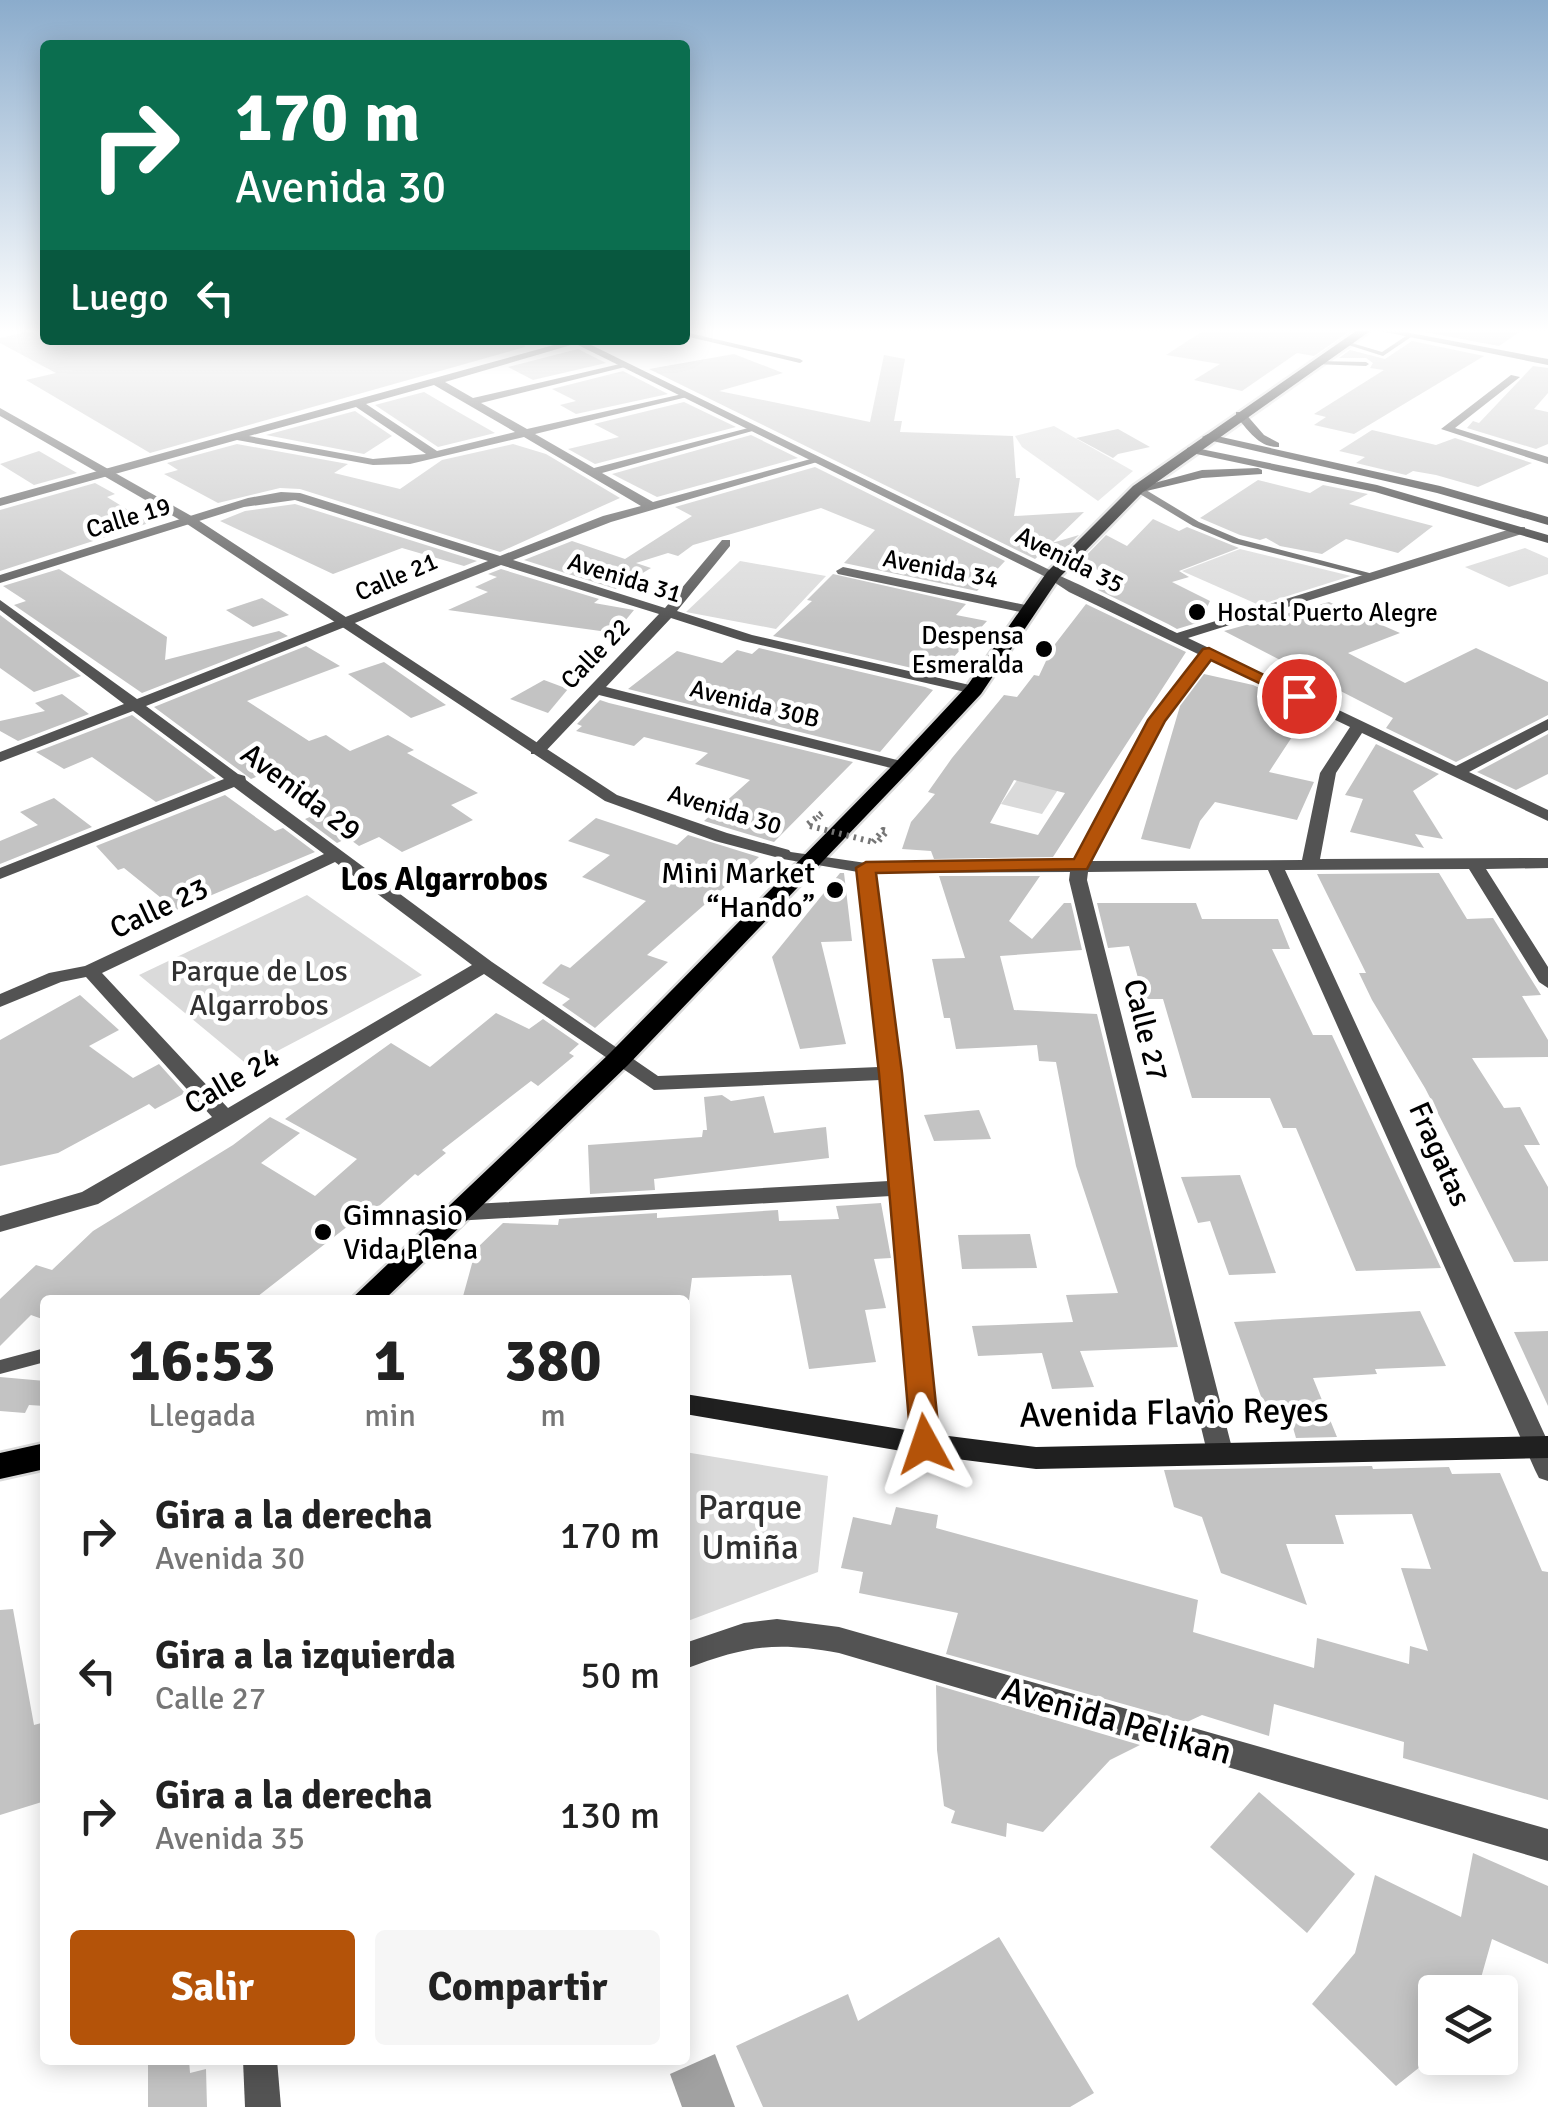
<!DOCTYPE html>
<html lang="es">
<meta charset="utf-8">
<style>
:root{--surface:#fff;--page:#f6f6f6;--text:#222;--muted:#767676;--accent:#b45309}
body{margin:0;font-family:Signika,sans-serif;background:var(--page);color:var(--text);height:100vh;display:flex;flex-direction:column;font-size:38px;white-space:nowrap}
*{box-sizing:border-box;margin:0}
p{font-size:32px;color:var(--muted)}
.icon{flex:none;width:55px;height:55px;fill:none;stroke:currentColor;stroke-width:2;stroke-linecap:round;stroke-linejoin:round}
.map{position:relative;flex:1;overflow:hidden}
.sheet{position:absolute;left:40px;top:1295px;width:650px;height:770px;display:flex;flex-direction:column;background:var(--surface);border-radius:10px;box-shadow:0 5px 25px #0003}
.sheet>*{flex:none}
.banner{position:absolute;left:40px;top:40px;width:650px;height:305px;border-radius:10px;box-shadow:0 5px 25px #0003;background:#0b6e4f;color:#fff;overflow:hidden}
.tools{position:absolute;left:1418px;top:1975px;display:grid;gap:20px}
.tools a{display:grid;place-items:center;width:100px;height:100px;border-radius:10px;background:var(--surface);box-shadow:0 5px 25px #0003;font-size:50px}
.pin{position:absolute;display:grid;place-items:center;width:85px;height:85px;color:#fff;margin:-42px;border:5px solid #fff;border-radius:50%;box-shadow:0 2px 10px #0007}
.me{position:absolute;width:110px;margin:-55px;rotate:355deg;stroke-linejoin:round;filter:drop-shadow(0 0 8px #0008)}
.turn{display:flex;align-items:center;gap:35px;height:210px;padding:0 30px;font-size:45px}
.turn .icon{width:130px;height:130px;stroke-width:2.5}
.turn b{display:block;font-size:70px;line-height:85px}
.then{display:flex;align-items:center;height:95px;padding:0 30px;background:#0003;gap:20px;font-size:38px}
.eta{display:flex;justify-content:space-evenly;align-items:center;height:170px;text-align:center}
.eta b{font-size:60px;font-weight:800;line-height:70px}
.action{display:flex;gap:20px;margin-top:auto;padding:20px 30px}
.action a{flex:1;height:115px;border-radius:10px;background:var(--accent);color:#fff;font-size:40px;font-weight:800;line-height:115px;text-align:center}
.action a+a{background:var(--page);color:var(--text)}
ul{padding:0;list-style:none}
li{display:flex;align-items:center;gap:30px;height:140px;padding:0 30px}
li div{flex:1}
li b{display:block;font-size:38px}
li em{font-style:normal}
.map>svg:first-child{display:block}
.green{fill:#dadada}
.water{fill:#a1a1a1}
.building{fill:#c3c3c3;fill-rule:evenodd}
.lines{fill:none;stroke-linecap:round;stroke-linejoin:round}
.primary-casing{stroke:#dbdbdb;stroke-width:5}
.path{stroke:#757575;stroke-width:6;stroke-dasharray:2.5 5;stroke-linecap:butt}
.service{fill:#535353;fill-rule:evenodd}
.minor{fill:#535353;fill-rule:evenodd}
.tertiary{fill:#535353;fill-rule:evenodd}
.secondary{fill:#202020;fill-rule:evenodd}
.primary{fill:#000;fill-rule:evenodd}
.path-bridge{stroke:#757575;stroke-width:6;stroke-dasharray:2.5 5;stroke-linecap:butt}
.route{fill:#b45309;stroke:#753606;stroke-width:2.5}
.poi-dot{fill:#000;stroke:#fff;stroke-width:4}
.labels{text-anchor:middle;stroke-width:9;stroke-linejoin:round;paint-order:stroke}
.far-street-label{font-size:25px;fill:#000;stroke:#fff}
.far-poi-label{font-size:25px;fill:#000;stroke:#fff;text-anchor:start}
.street-label{font-size:30px;fill:#000;stroke:#fff}
.poi-label{font-size:30px;fill:#000;stroke:#fff;text-anchor:end}
.park-label{font-size:30px;fill:#313131;stroke:#fff}
.neighbourhood-label{font-size:32px;font-weight:bold;fill:#000;stroke:#fff}
.near-street-label{font-size:35px;fill:#000;stroke:#fff}
.near-park-label{font-size:35px;fill:#313131;stroke:#fff}
</style>
<div class="map">
<svg width="1548" height="2107" viewBox="0 0 1548 2107">
<rect width="100%" height="100%" fill="#fff"/>
<!-- green -->
<g class="green">
<polygon points="1054,426 1133,471 1098,501 1022,447 1015,436"/>
<polygon points="1525,548 1548,558 1548,574 1509,587 1465,567"/>
<polygon points="1240,549 1351,576 1259,605 1182,571"/>
<polygon points="740,561 826,576 776,629 686,612"/>
<polygon points="1028,764 1069,773 1042,814 1001,804"/>
<polygon points="307,895 422,975 249,1066 139,975"/>
<polygon points="685,1452 828,1476 818,1572 685,1622"/>
</g>
<!-- water -->
<polygon class="water" points="715,2054 735,2107 682,2107 670,2074"/>
<!-- building -->
<g class="building">
<polygon points="1206,329 1353,329 1314,356 1297,353 1242,391 1194,380 1220,364 1166,355"/>
<polygon points="1408,329 1524,329 1499,346"/>
<polygon points="30,331 45,340 524,340 525,347 150,453 26,380 56,373 0,343 0,338"/>
<polygon points="1412,341 1484,356 1354,434 1314,425 1326,417 1314,414 1384,370 1370,368 1373,363 1366,358 1339,358 1350,350 1385,359"/>
<polygon points="578,349 606,363 533,380 508,367"/>
<polygon points="734,354 783,373 719,391 870,422 884,355 905,359 894,421 902,421 900,432 1013,436 1016,478 1020,478 1014,516 1084,512 1052,543 1079,535 1060,554 1047,548 1035,559 649,369"/>
<polygon points="1533,366 1548,368 1548,393 1534,409 1548,412 1548,444 1536,449 1467,428 1473,421 1479,423"/>
<polygon points="623,371 668,394 576,414 560,405 576,401 552,389"/>
<polygon points="424,392 453,409 495,433 438,447 375,405"/>
<polygon points="684,402 736,427 595,464 568,449 619,437 594,424"/>
<polygon points="355,411 392,436 364,454 266,435"/>
<polygon points="1118,429 1150,447 1118,454 1113,458 1076,438"/>
<polygon points="1372,430 1436,445 1455,438 1532,463 1478,487 1436,475 1413,471 1406,475 1356,463 1365,457 1339,451"/>
<polygon points="751,435 798,458 657,497 612,474"/>
<polygon points="237,444 348,464 334,473 400,489 442,460 513,444 546,454 620,498 500,552 300,489 280,488 218,503 164,474 178,470 167,463"/>
<polygon points="39,451 77,473 34,485 0,464"/>
<polygon points="815,467 1005,561 977,591 844,563 875,530 821,508 693,545 678,556 668,553 636,563 651,568 616,589 524,560 572,541 625,559 692,516 675,507"/>
<polygon points="1258,480 1310,493 1323,485 1368,494 1349,504 1433,526 1398,553 1346,539 1322,554 1280,546 1266,538 1260,540 1240,535 1200,518"/>
<polygon points="95,483 115,494 107,497 149,523 0,571 0,510"/>
<polygon points="295,504 477,561 464,566 402,548 333,574 220,521 245,511"/>
<polygon points="1153,519 1179,531 1187,527 1239,548 1179,571 1189,577 1172,582 1210,601 1200,622 1177,629 1168,624 1098,590 1109,575 1080,562 1106,535 1127,546"/>
<polygon points="59,569 167,637 165,660 279,631 288,636 142,693 14,605 26,601 3,586"/>
<polygon points="501,569 599,599 594,603 634,610 615,633 448,610 488,592 475,587 497,577 488,574"/>
<polygon points="833,574 966,604 956,615 987,621 938,674 773,636 812,601 807,600"/>
<polygon points="262,598 289,615 253,627 226,610"/>
<polygon points="1329,602 1400,633 1348,653 1405,683 1476,648 1548,682 1548,715 1456,762 1386,728 1393,718 1224,631"/>
<path d="M 1086,604 L 1186,652 L 1053,857 L 934,859 L 931,851 L 902,849 L 911,822 L 935,794 L 928,792 L 952,758 L 1004,695 L 1017,697 L 1034,675 L 1039,676 L 1052,648 ZM 1014,780 L 1065,793 L 1038,835 L 990,823 Z"/>
<polygon points="0,615 81,676 34,692 0,668"/>
<polygon points="306,646 340,666 247,701 309,741 326,735 350,751 388,735 414,750 407,753 478,793 451,805 473,820 402,852 379,837 359,846 348,838 337,843 305,819 329,809 273,770 251,779 154,707"/>
<polygon points="759,648 925,687 933,690 880,752 628,689 677,651 722,663 737,650 752,654"/>
<polygon points="384,662 446,705 411,718 348,674"/>
<polygon points="1204,674 1253,685 1309,711 1269,772 1314,782 1297,820 1215,802 1200,821 1190,849 1141,839 1180,706"/>
<polygon points="544,680 568,689 548,713 510,699"/>
<polygon points="62,694 89,714 18,741 0,731 0,721 45,711 35,703"/>
<polygon points="600,700 609,703 853,762 774,842 704,821 750,780 695,764 708,753 644,737 634,746 576,731 582,726 577,724"/>
<polygon points="132,715 216,778 156,802 92,757 64,769 36,752"/>
<polygon points="1548,734 1548,774 1516,790 1477,772"/>
<polygon points="1376,744 1439,774 1413,791 1443,839 1415,834 1424,848 1350,832 1363,799 1345,795"/>
<polygon points="225,795 275,831 283,828 315,852 176,910 124,868 118,870 96,846"/>
<polygon points="54,798 92,827 0,864 0,841 38,825 20,812"/>
<polygon points="596,818 677,845 688,835 759,857 647,955 668,962 595,1028 562,1005 570,999 542,983 561,964 570,968 646,901 582,877 610,855 568,841"/>
<polygon points="840,873 844,873 852,941 821,942 846,1044 800,1049 772,957"/>
<polygon points="1439,873 1467,919 1493,918 1541,995 1522,996 1548,1040 1548,1057 1472,1058 1504,1108 1520,1107 1540,1145 1524,1145 1548,1187 1548,1261 1514,1262 1425,1088 1372,1000 1359,973 1366,973 1317,874"/>
<polygon points="939,876 1040,876 1009,921 1032,939 1064,903 1071,903 1082,950 1000,956 1014,1010 1097,1014 1178,1347 1080,1351 1094,1387 1052,1389 1042,1353 978,1356 972,1326 1073,1322 1066,1295 1118,1293 1076,1166 1056,1062 1039,1061 1037,1045 956,1049 950,1018 944,1018 932,959 965,958"/>
<polygon points="1097,903 1196,903 1202,919 1278,919 1290,949 1272,949 1313,1035 1332,1035 1441,1268 1356,1271 1296,1128 1283,1128 1270,1098 1192,1098 1163,999 1144,999 1129,946 1108,948"/>
<polygon points="80,995 119,1030 89,1046 133,1078 159,1064 185,1093 155,1109 149,1104 58,1153 0,1166 0,1040"/>
<polygon points="496,1013 529,1029 543,1019 579,1044 569,1053 574,1056 538,1086 531,1081 442,1150 446,1153 418,1176 415,1174 370,1214 366,1212 253,1300 45,1300 45,1320 31,1315 0,1346 0,1299 36,1265 52,1270 93,1231 233,1145 270,1117 300,1133 261,1163 315,1196 357,1159 285,1119 391,1043 430,1067"/>
<polygon points="722,1095 731,1101 764,1096 774,1133 826,1127 829,1158 654,1179 655,1190 590,1194 588,1145 702,1137 703,1130 707,1130 704,1097"/>
<polygon points="979,1110 991,1139 934,1141 924,1115"/>
<polygon points="1240,1175 1276,1273 1229,1275 1210,1221 1198,1223 1181,1177"/>
<polygon points="881,1203 891,1258 874,1259 886,1308 865,1310 876,1362 809,1369 791,1275 692,1278 689,1300 462,1300 476,1249 503,1223 558,1225 559,1219 657,1213 657,1218 778,1210 779,1221 839,1219 836,1206"/>
<polygon points="1030,1234 1037,1268 962,1269 958,1235"/>
<polygon points="1420,1311 1446,1366 1375,1369 1377,1374 1313,1378 1337,1437 1296,1438 1285,1400 1263,1402 1234,1322"/>
<polygon points="1548,1331 1548,1406 1514,1332"/>
<polygon points="0,1377 45,1381 45,1406 29,1405 25,1413 0,1411"/>
<polygon points="1372,1466 1373,1469 1449,1467 1452,1474 1500,1473 1542,1571 1548,1572 1548,1800 1403,1758 1404,1742 1274,1704 1269,1736 1202,1715 1187,1722 946,1654 958,1613 859,1593 863,1572 841,1568 853,1517 891,1525 896,1507 938,1515 936,1528 1198,1600 1193,1632 1314,1668 1317,1638 1409,1664 1410,1646 1428,1651 1401,1568 1431,1569 1412,1514 1335,1515 1344,1544 1286,1544 1307,1605 1221,1573 1202,1517 1174,1507 1164,1470"/>
<polygon points="13,1609 34,1725 45,1722 45,1801 0,1815 0,1610"/>
<polygon points="936,1685 1140,1745 1110,1760 1043,1832 1007,1823 1006,1837 951,1823 955,1811 944,1806 937,1750"/>
<polygon points="1259,1792 1355,1874 1307,1933 1210,1847"/>
<polygon points="1473,1853 1548,1886 1548,1964 1492,1939 1477,1992 1435,1992 1435,2055 1396,2086 1312,2004 1355,1953 1375,1875 1461,1917"/>
<polygon points="999,1937 1094,2093 1070,2107 763,2107 736,2046 848,1994 858,2021"/>
<polygon points="148,2060 189,2060 190,2073 206,2069 207,2107 148,2107"/>
</g>
<g class="lines">
<!-- primary casing -->
<g class="primary-casing">
<g id="primary">
<polygon points="1359,329 1373,329 1143,492 1059,578 981,694 910,770 628,1065 384,1300 350,1300 610,1053 896,762 967,686 1047,572 1133,486"/>
<polygon points="45,1443 45,1469 0,1479 0,1453"/>
</g>
</g>
<!-- path -->
<g class="path">
<polyline points="808,824 822,813 818,818"/>
<polyline points="873,842 883,830 887,831 877,843"/>
</g>
<!-- service -->
<g class="service">
<polygon points="685,332 800,359 803,361 800,363 685,336"/>
<polygon points="1409,334 1414,335 1383,356 1342,343 1345,341 1382,352"/>
<polygon points="1316,361 1366,362 1369,364 1366,366 1314,364"/>
<polygon points="1135,487 1141,487 1199,522 1239,539 1377,575 1372,578 1233,543 1193,526 1135,491"/>
<polygon points="45,1348 45,1362 0,1374 0,1360"/>
</g>
<!-- minor -->
<g class="minor">
<path d="M 572,340 L 581,342 L 445,382 L 473,398 L 624,363 L 629,366 L 481,403 L 527,429 L 687,393 L 687,397 L 535,434 L 594,468 L 756,426 L 756,430 L 602,473 L 653,502 L 818,457 L 824,460 L 611,522 L 513,560 L 665,608 L 722,540 L 730,540 L 730,546 L 677,611 L 752,635 L 974,686 L 981,690 L 974,694 L 743,641 L 671,618 L 606,687 L 909,763 L 909,769 L 903,771 L 599,695 L 543,754 L 531,754 L 531,748 L 659,614 L 501,565 L 146,706 L 238,774 L 245,776 L 246,780 L 492,962 L 658,1076 L 879,1067 L 858,872 L 777,858 L 774,854 L 777,850 L 866,863 L 1073,861 L 1149,720 L 1200,655 L 1069,592 L 1048,578 L 1048,572 C 1058,572 1158,624 1177,633 L 1517,527 L 1525,527 L 1525,533 L 1188,638 L 1456,766 L 1548,719 L 1548,730 L 1469,772 L 1548,810 L 1548,821 L 1362,733 L 1336,773 L 1320,859 L 1548,858 L 1548,868 L 1486,869 L 1548,967 L 1548,988 L 1539,982 L 1469,869 L 1285,870 L 1548,1442 L 1548,1481 L 1539,1478 L 1535,1470 L 1268,870 L 1088,872 L 1087,880 L 1233,1452 L 1229,1459 L 1220,1463 L 1211,1459 L 1207,1452 L 1069,880 L 1070,872 L 875,873 L 913,1188 L 938,1444 L 934,1451 L 925,1455 L 916,1451 L 912,1444 L 891,1196 L 454,1221 L 446,1219 L 443,1213 L 446,1207 L 454,1205 L 889,1181 L 880,1080 L 654,1090 L 484,974 L 98,1204 L 0,1232 L 0,1216 L 82,1192 L 212,1117 L 86,977 L 61,982 L 0,1007 L 0,994 L 49,973 L 85,966 L 324,854 L 234,787 L 0,879 L 0,868 L 224,779 L 133,711 L 0,762 L 0,752 L 124,704 L 0,610 L 0,600 L 137,699 L 488,561 L 295,500 L 244,507 L 0,583 L 0,575 L 248,498 L 281,492 L 300,493 L 500,556 L 603,516 L 641,506 L 524,437 L 410,464 L 373,465 L 237,440 L 0,506 L 0,498 ZM 434,385 L 515,432 L 437,451 L 366,404 ZM 356,407 L 426,454 L 373,459 L 249,436 ZM 1210,660 L 1350,727 L 1320,773 L 1302,860 L 1091,861 L 1164,721 ZM 335,862 L 472,965 L 228,1108 L 102,973 Z"/>
<polygon points="1511,375 1520,377 1455,428 1548,457 1548,464 1441,429"/>
<polygon points="843,567 1030,606 1037,610 1030,614 838,574 836,571"/>
<path d="M 777,1619 L 839,1627 L 1548,1829 L 1548,1861 L 839,1653 C 774,1641 747,1646 685,1669 L 685,1643 L 744,1623 Z"/>
<polygon points="243,2060 277,2060 281,2107 245,2107"/>
</g>
<!-- tertiary -->
<g class="tertiary">
<polygon points="1370,329 1389,329 1548,359 1548,365"/>
<polygon points="568,340 581,340 1060,575 1048,578"/>
<polygon points="0,408 195,518 617,795 727,833 789,850 792,854 783,859 715,841 605,801 187,524 0,416"/>
</g>
<!-- secondary -->
<g class="secondary">
<path d="M 1236,412 L 1244,412 L 1264,435 L 1279,443 L 1279,447 C 1259,448 1248,430 1236,416 Z"/>
<polygon points="1208,434 1440,486 1548,517 1548,525 1437,493 1204,439 1202,437"/>
<polygon points="1191,447 1377,485 1548,535 1548,543 1375,492 1187,452 1187,448"/>
<polygon points="1258,468 1262,470 1262,474 1202,478 1142,492 1136,488 1202,470"/>
<polygon points="685,1394 925,1433 1036,1447 1548,1436 1548,1458 1036,1469 925,1455 685,1414"/>
</g>
<!-- primary -->
<use href="#primary" class="primary"/>
<!-- path-bridge -->
<polyline class="path-bridge" points="810,826 873,842"/>
</g>
<!-- sky -->
<linearGradient id="sky" x2="0" y2="1"><stop stop-color="#8baccc"/><stop offset="0.53" stop-color="#fff"/><stop offset="1" stop-color="#fff" stop-opacity="0"/></linearGradient>
<rect width="1548" height="624" fill="url(#sky)"/>
<!-- route -->
<polygon class="route" points="1209,648 1307,696 1293,699 1211,660 1165,721 1087,869 876,873 902,1073 940,1444 936,1453 925,1456 915,1453 911,1444 879,1073 856,868 866,862 1074,859 1148,720 1203,649"/>
<!-- markers -->
<g class="poi-dot">
<circle cx="1197" cy="612" r="10"/>
<circle cx="1044" cy="649" r="10"/>
<circle cx="835" cy="890" r="10"/>
<circle cx="323" cy="1232" r="10"/>
</g>
<g class="labels">
<!-- far-street labels -->
<g class="far-street-label">
<text transform="translate(128 517) rotate(-17)" y="9">Calle 19</text>
<text transform="translate(1070 559) rotate(27)" y="9">Avenida 35</text>
<text transform="translate(941 568) rotate(11)" y="9">Avenida 34</text>
<text transform="translate(396 576) rotate(-23)" y="9">Calle 21</text>
<text transform="translate(625 577) rotate(17)" y="9">Avenida 31</text>
<text transform="translate(595 653) rotate(-46)" y="9">Calle 22</text>
<text transform="translate(755 703) rotate(14)" y="9">Avenida 30B</text>
<text transform="translate(725 809) rotate(17)" y="9">Avenida 30</text>
</g>
<!-- far-poi labels -->
<g class="far-poi-label">
<text x="1217" y="621">Hostal Puerto Alegre</text>
<text x="1024" y="644" text-anchor="end">Despensa<tspan x="1024" dy="29">Esmeralda</tspan></text>
</g>
<!-- street labels -->
<g class="street-label">
<text transform="translate(301 792) rotate(37)" y="10">Avenida 29</text>
<text transform="translate(159 908) rotate(-25)" y="10">Calle 23</text>
<text transform="translate(1146 1030) rotate(76)" y="10">Calle 27</text>
<text transform="translate(232 1080) rotate(-30)" y="10">Calle 24</text>
<text transform="translate(1440 1154) rotate(66)" y="10">Fragatas</text>
</g>
<!-- poi labels -->
<g class="poi-label">
<text x="815" y="883">Mini Market<tspan x="815" dy="34">“Hando”</tspan></text>
<text x="343" y="1225" text-anchor="start">Gimnasio<tspan x="343" dy="34">Vida Plena</tspan></text>
</g>
<!-- park labels -->
<g class="park-label">
<text x="259" y="981">Parque de Los<tspan x="259" dy="34">Algarrobos</tspan></text>
</g>
<!-- neighbourhood labels -->
<g class="neighbourhood-label">
<text x="444" y="890">Los Algarrobos</text>
</g>
<!-- near-street labels -->
<g class="near-street-label">
<text transform="translate(1174 1412) rotate(-1)" y="12">Avenida Flavio Reyes</text>
<text transform="translate(1117 1720) rotate(16)" y="12">Avenida Pelikan</text>
</g>
<!-- near-park labels -->
<g class="near-park-label">
<text x="750" y="1519">Parque<tspan x="750" dy="40">Umiña</tspan></text>
</g>
</g>
</svg>
<div class="tools">
<a><svg class="icon" aria-label="layers" viewBox="0 0 24 24"><path d="M12 4l9 5-9 5-9-5zM3 14l9 5 9-5"/></svg></a>
</div>
<div class="pin" style="left:1299px;top:696px;background:#d93025"><svg class="icon" aria-label="arrive" viewBox="0 0 24 24"><path d="M6 21V4h12l-3 4 3 4H6"/></svg></div>
<svg class="me" style="left:925px;top:1444px" viewBox="-20 -20 40 40"><path d="M0-17L14 15 0 8-14 15z" fill="#b45309" stroke="#fff" stroke-width="4"/></svg>
<div class="banner">
<div class="turn"><svg class="icon" aria-label="right" viewBox="0 0 24 24"><path d="M7 20v-9h11M14 6l5 5-5 5"/></svg><div><b>170 m</b>Avenida 30</div></div>
<div class="then">Luego<svg class="icon" aria-label="left" viewBox="0 0 24 24"><path d="M17 20v-9H6M10 6l-5 5 5 5"/></svg></div>
</div>
<section class="sheet">
<div class="eta">
<div><b>16:53</b><p>Llegada</p></div>
<div><b>1</b><p>min</p></div>
<div><b>380</b><p>m</p></div>
</div>
<ul>
<li><svg class="icon" aria-label="right" viewBox="0 0 24 24"><path d="M7 20v-9h11M14 6l5 5-5 5"/></svg><div><b>Gira a la derecha</b><p>Avenida 30</p></div><em>170 m</em></li>
<li><svg class="icon" aria-label="left" viewBox="0 0 24 24"><path d="M17 20v-9H6M10 6l-5 5 5 5"/></svg><div><b>Gira a la izquierda</b><p>Calle 27</p></div><em>50 m</em></li>
<li><svg class="icon" aria-label="right" viewBox="0 0 24 24"><path d="M7 20v-9h11M14 6l5 5-5 5"/></svg><div><b>Gira a la derecha</b><p>Avenida 35</p></div><em>130 m</em></li>
</ul>
<div class="action"><a>Salir</a><a>Compartir</a></div>
</section>
</div>
